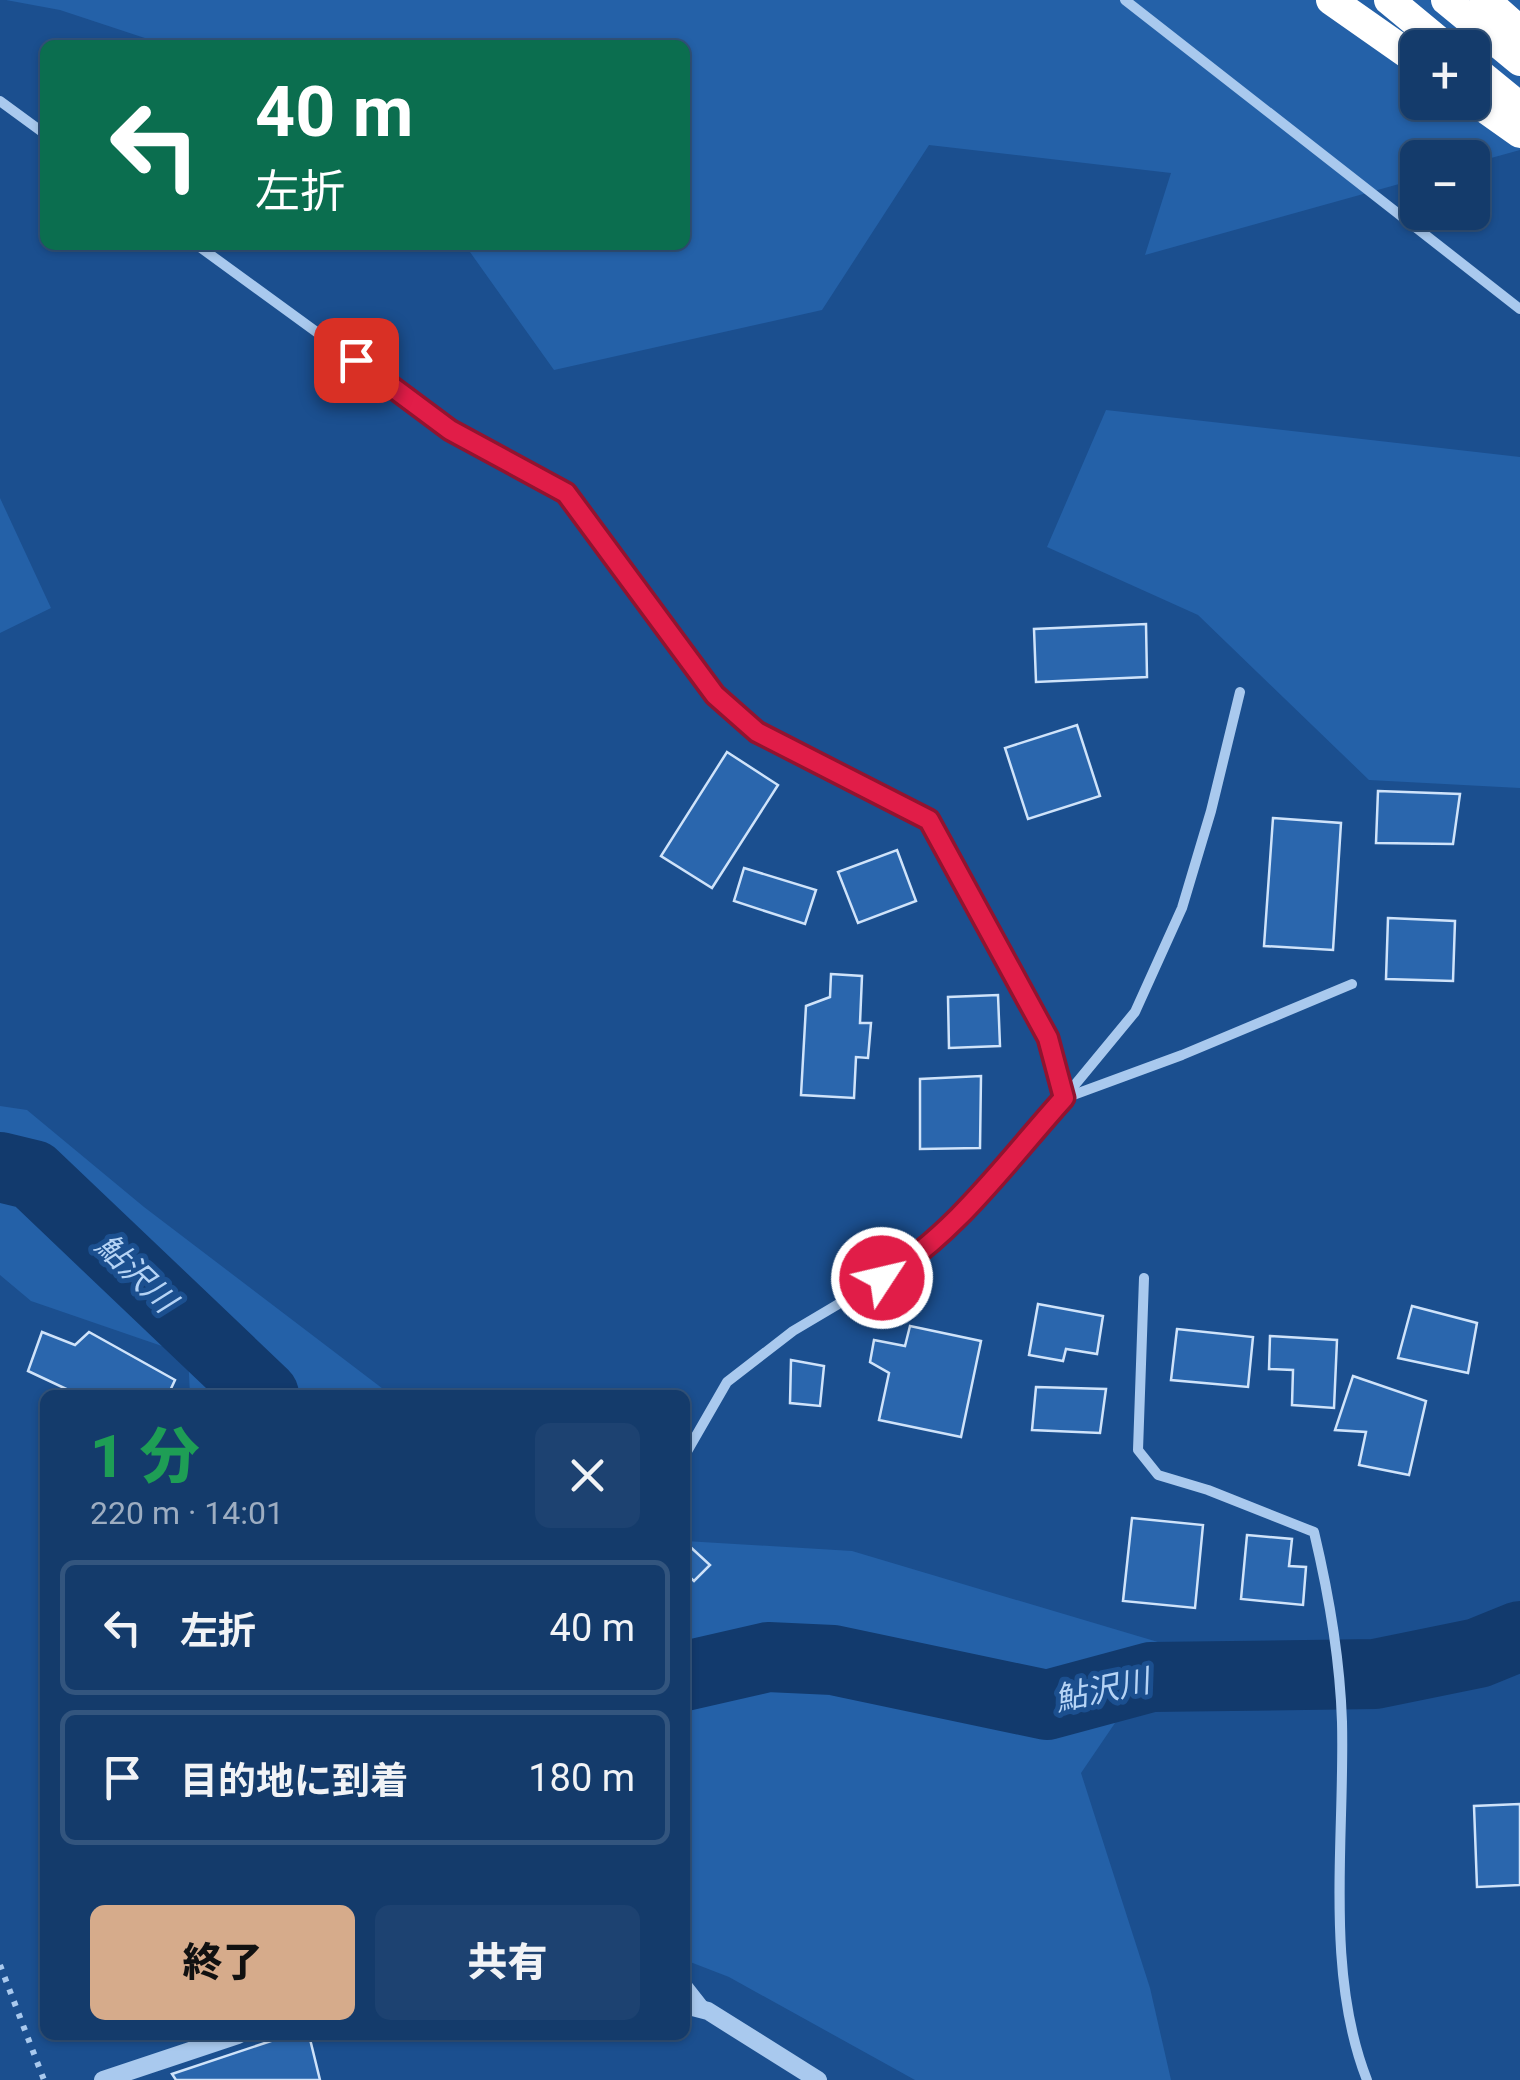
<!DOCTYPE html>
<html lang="ja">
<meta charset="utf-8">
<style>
:root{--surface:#143b6b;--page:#1d4271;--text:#f1f3f6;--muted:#9dadc1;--line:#33557e;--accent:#d6ab8b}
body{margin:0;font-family:Roboto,"Noto Sans JP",sans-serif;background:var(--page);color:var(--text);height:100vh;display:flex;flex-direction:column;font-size:38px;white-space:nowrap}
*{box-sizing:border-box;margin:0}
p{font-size:32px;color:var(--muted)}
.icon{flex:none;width:55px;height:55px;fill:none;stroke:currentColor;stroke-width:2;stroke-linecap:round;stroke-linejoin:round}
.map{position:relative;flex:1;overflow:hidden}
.side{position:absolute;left:40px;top:1390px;width:650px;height:650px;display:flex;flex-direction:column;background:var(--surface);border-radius:15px;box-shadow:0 2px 8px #0004,0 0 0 2px var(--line)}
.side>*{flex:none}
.guide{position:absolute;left:40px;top:40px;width:650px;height:210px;border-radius:15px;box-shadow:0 2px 8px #0004,0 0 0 2px var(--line);background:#0b6e4f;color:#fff;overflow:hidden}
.tools{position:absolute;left:1400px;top:30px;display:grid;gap:20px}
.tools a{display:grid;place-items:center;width:90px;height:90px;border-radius:15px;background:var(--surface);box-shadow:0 2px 8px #0004,0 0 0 2px var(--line);font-size:50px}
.pin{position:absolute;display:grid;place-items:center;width:85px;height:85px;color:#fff;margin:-42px;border-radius:20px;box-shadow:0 5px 15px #0006}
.me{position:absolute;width:110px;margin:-55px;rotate:55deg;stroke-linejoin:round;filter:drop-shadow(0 0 8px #0008)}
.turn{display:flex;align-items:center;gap:35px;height:210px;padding:0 50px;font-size:45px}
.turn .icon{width:130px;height:130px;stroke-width:2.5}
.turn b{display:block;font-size:70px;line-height:85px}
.round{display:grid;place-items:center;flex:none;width:105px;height:105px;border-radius:15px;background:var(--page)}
.summary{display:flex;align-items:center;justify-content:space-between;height:170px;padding:0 50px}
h1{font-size:60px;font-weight:800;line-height:75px;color:#1e9e55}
.action{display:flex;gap:20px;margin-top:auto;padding:20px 50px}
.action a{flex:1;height:115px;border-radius:15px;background:var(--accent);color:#111;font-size:40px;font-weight:800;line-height:115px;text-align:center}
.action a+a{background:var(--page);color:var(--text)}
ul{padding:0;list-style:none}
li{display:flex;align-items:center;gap:30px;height:135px;margin:0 20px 15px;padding:0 30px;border:5px solid var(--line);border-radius:15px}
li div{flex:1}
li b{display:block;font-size:38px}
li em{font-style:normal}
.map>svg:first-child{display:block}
.green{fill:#2461a8;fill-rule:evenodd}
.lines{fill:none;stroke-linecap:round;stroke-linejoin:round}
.river{stroke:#123a6d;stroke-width:70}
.building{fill:#2a66ad;stroke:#cfe3fa;stroke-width:2.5}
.path{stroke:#a9c9ee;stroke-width:6;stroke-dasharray:5 8;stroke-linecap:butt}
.minor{stroke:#a9c9ee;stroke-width:10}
.tertiary{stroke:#a9c9ee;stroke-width:18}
.motorway{stroke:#fff;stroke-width:30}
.route-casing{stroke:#92132f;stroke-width:25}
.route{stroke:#e11d48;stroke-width:18}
.labels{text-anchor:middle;stroke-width:10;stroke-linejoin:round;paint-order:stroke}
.water-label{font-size:32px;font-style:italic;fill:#b5d3f5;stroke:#1b4f8f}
</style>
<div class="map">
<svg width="1520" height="2080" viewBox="0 0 1520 2080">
<rect width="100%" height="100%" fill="#1b4f8f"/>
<!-- green -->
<g class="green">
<path d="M 6,0 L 1520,0 L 1520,150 L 1473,163 L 1472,158 L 1418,158 L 1417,179 L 1145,255 L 1171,173 L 929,145 L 822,310 L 554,370 L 465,245 L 685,245 L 685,45 L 166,45 L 60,10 ZM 1418,48 L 1472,48 L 1472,102 L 1418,102 Z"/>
<polygon points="1106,410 1520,457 1520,788 1369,780 1198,615 1047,547"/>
<polygon points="0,498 51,608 0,633"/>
<polygon points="0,1106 27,1110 144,1207 391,1395 190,1395 188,1355 31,1301 0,1275"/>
<polygon points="685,1541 852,1551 1168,1645 1081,1773 1150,1988 1171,2080 915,2080 729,1977 685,1960"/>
</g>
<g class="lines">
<!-- river -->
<g class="river">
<polyline points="0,1167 33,1175 264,1395"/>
<polyline points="685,1676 768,1657 833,1660 1047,1705 1151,1677 1375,1674 1478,1653 1520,1636"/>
</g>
</g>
<!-- building -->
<g class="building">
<polygon points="1146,624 1147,677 1036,682 1034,629"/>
<polygon points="1077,725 1100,796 1028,819 1005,748"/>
<polygon points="727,752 778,785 712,888 661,856"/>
<polygon points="1378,791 1460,794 1453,844 1376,843"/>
<polygon points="1273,818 1341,823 1333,950 1264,946"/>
<polygon points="897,850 916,901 858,923 838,872"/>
<polygon points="744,868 816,890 805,924 734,901"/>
<polygon points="1388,918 1455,921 1453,981 1386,979"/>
<polygon points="831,974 862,976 860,1023 871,1023 868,1058 856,1057 854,1098 801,1095 806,1006 830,997"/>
<polygon points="998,995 1000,1046 949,1048 948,997"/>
<polygon points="981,1076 980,1148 920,1149 920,1079"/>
<polygon points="1038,1304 1103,1316 1097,1354 1066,1349 1063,1361 1029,1355"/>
<polygon points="1412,1306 1477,1323 1468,1373 1398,1358"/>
<polygon points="910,1326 981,1341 961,1437 879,1420 889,1373 870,1362 874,1340 905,1346"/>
<polygon points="1177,1329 1253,1337 1248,1387 1171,1380"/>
<polygon points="42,1332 75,1345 89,1332 175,1380 168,1395 79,1395 28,1371"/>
<polygon points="1270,1336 1337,1340 1334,1408 1292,1405 1293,1370 1269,1369"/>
<polygon points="791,1360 824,1366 820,1406 790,1403"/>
<polygon points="1353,1376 1426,1401 1409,1475 1359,1465 1366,1432 1335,1430"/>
<polygon points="1036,1387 1106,1389 1100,1433 1032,1430"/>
<polygon points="1132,1518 1203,1525 1195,1608 1123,1601"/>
<polygon points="1247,1535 1292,1539 1289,1566 1306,1567 1303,1605 1241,1599"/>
<polygon points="685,1542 710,1565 694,1581 685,1573"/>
<polygon points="1520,1804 1520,1885 1477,1887 1474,1806"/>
<polygon points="289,2035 309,2035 320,2080 176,2080 172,2074"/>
</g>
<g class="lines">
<!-- path -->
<polyline class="path" points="0,1965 44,2080"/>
<!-- minor -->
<g class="minor">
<polyline points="1125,0 1520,309"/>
<polyline points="0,101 45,134"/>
<polyline points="197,245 451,430 566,493 715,695 757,733 929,820 1048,1038 1064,1098 968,1204 911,1261 793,1331 727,1382 685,1455"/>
<polyline points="1064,1098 1135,1012 1182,908 1211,811 1240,692"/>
<polyline points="1065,1098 1182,1055 1352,984"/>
<path d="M 1144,1278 L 1138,1450 L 1158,1475 L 1208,1490 L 1314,1532 C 1329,1595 1340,1657 1342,1722 C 1345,1837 1324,1971 1367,2080"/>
<polyline points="685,1982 707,2010"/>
</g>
<!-- tertiary -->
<g class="tertiary">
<polyline points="685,2005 708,2011 818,2080"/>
<polyline points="103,2080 238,2035"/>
</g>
<!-- motorway -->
<g class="motorway">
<polyline points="1331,0 1418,61"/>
<polyline points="1389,0 1447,48"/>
<polyline points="1446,0 1520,61"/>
<polyline points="1485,0 1520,31"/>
<polyline points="1472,68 1520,107"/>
<polyline points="1472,99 1520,133"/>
</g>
</g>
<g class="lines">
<!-- route casing -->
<g class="route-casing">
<path id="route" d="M 356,360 L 450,430 L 566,493 L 715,695 L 757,732 L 929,820 L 1048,1038 L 1064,1098 C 1008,1160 954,1236 882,1278"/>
</g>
<!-- route -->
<use href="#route" class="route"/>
</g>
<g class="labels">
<!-- water labels -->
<g class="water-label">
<text transform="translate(136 1273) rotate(44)" y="11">鮎沢川</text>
<text transform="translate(1102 1690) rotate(-12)" y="11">鮎沢川</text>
</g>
</g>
</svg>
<div class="tools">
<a>+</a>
<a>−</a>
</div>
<div class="pin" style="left:356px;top:360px;background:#d93025"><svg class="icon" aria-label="arrive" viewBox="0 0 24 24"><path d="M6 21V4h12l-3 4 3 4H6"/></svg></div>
<svg class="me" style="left:882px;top:1278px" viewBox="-20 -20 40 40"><circle r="17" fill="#e11d48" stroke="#fff" stroke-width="3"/><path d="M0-11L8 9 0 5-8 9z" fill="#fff"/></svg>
<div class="guide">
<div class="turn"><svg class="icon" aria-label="left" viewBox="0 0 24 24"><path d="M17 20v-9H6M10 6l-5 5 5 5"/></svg><div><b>40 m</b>左折</div></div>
</div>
<section class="side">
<div class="summary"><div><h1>1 分</h1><p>220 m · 14:01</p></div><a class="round"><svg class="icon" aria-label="close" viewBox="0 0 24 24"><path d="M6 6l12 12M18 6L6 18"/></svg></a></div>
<ul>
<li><svg class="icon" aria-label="left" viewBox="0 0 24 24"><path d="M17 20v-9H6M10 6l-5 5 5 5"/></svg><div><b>左折</b></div><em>40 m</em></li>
<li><svg class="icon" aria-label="arrive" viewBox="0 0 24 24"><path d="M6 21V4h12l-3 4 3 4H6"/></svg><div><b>目的地に到着</b></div><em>180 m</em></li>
</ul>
<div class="action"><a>終了</a><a>共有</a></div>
</section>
</div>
